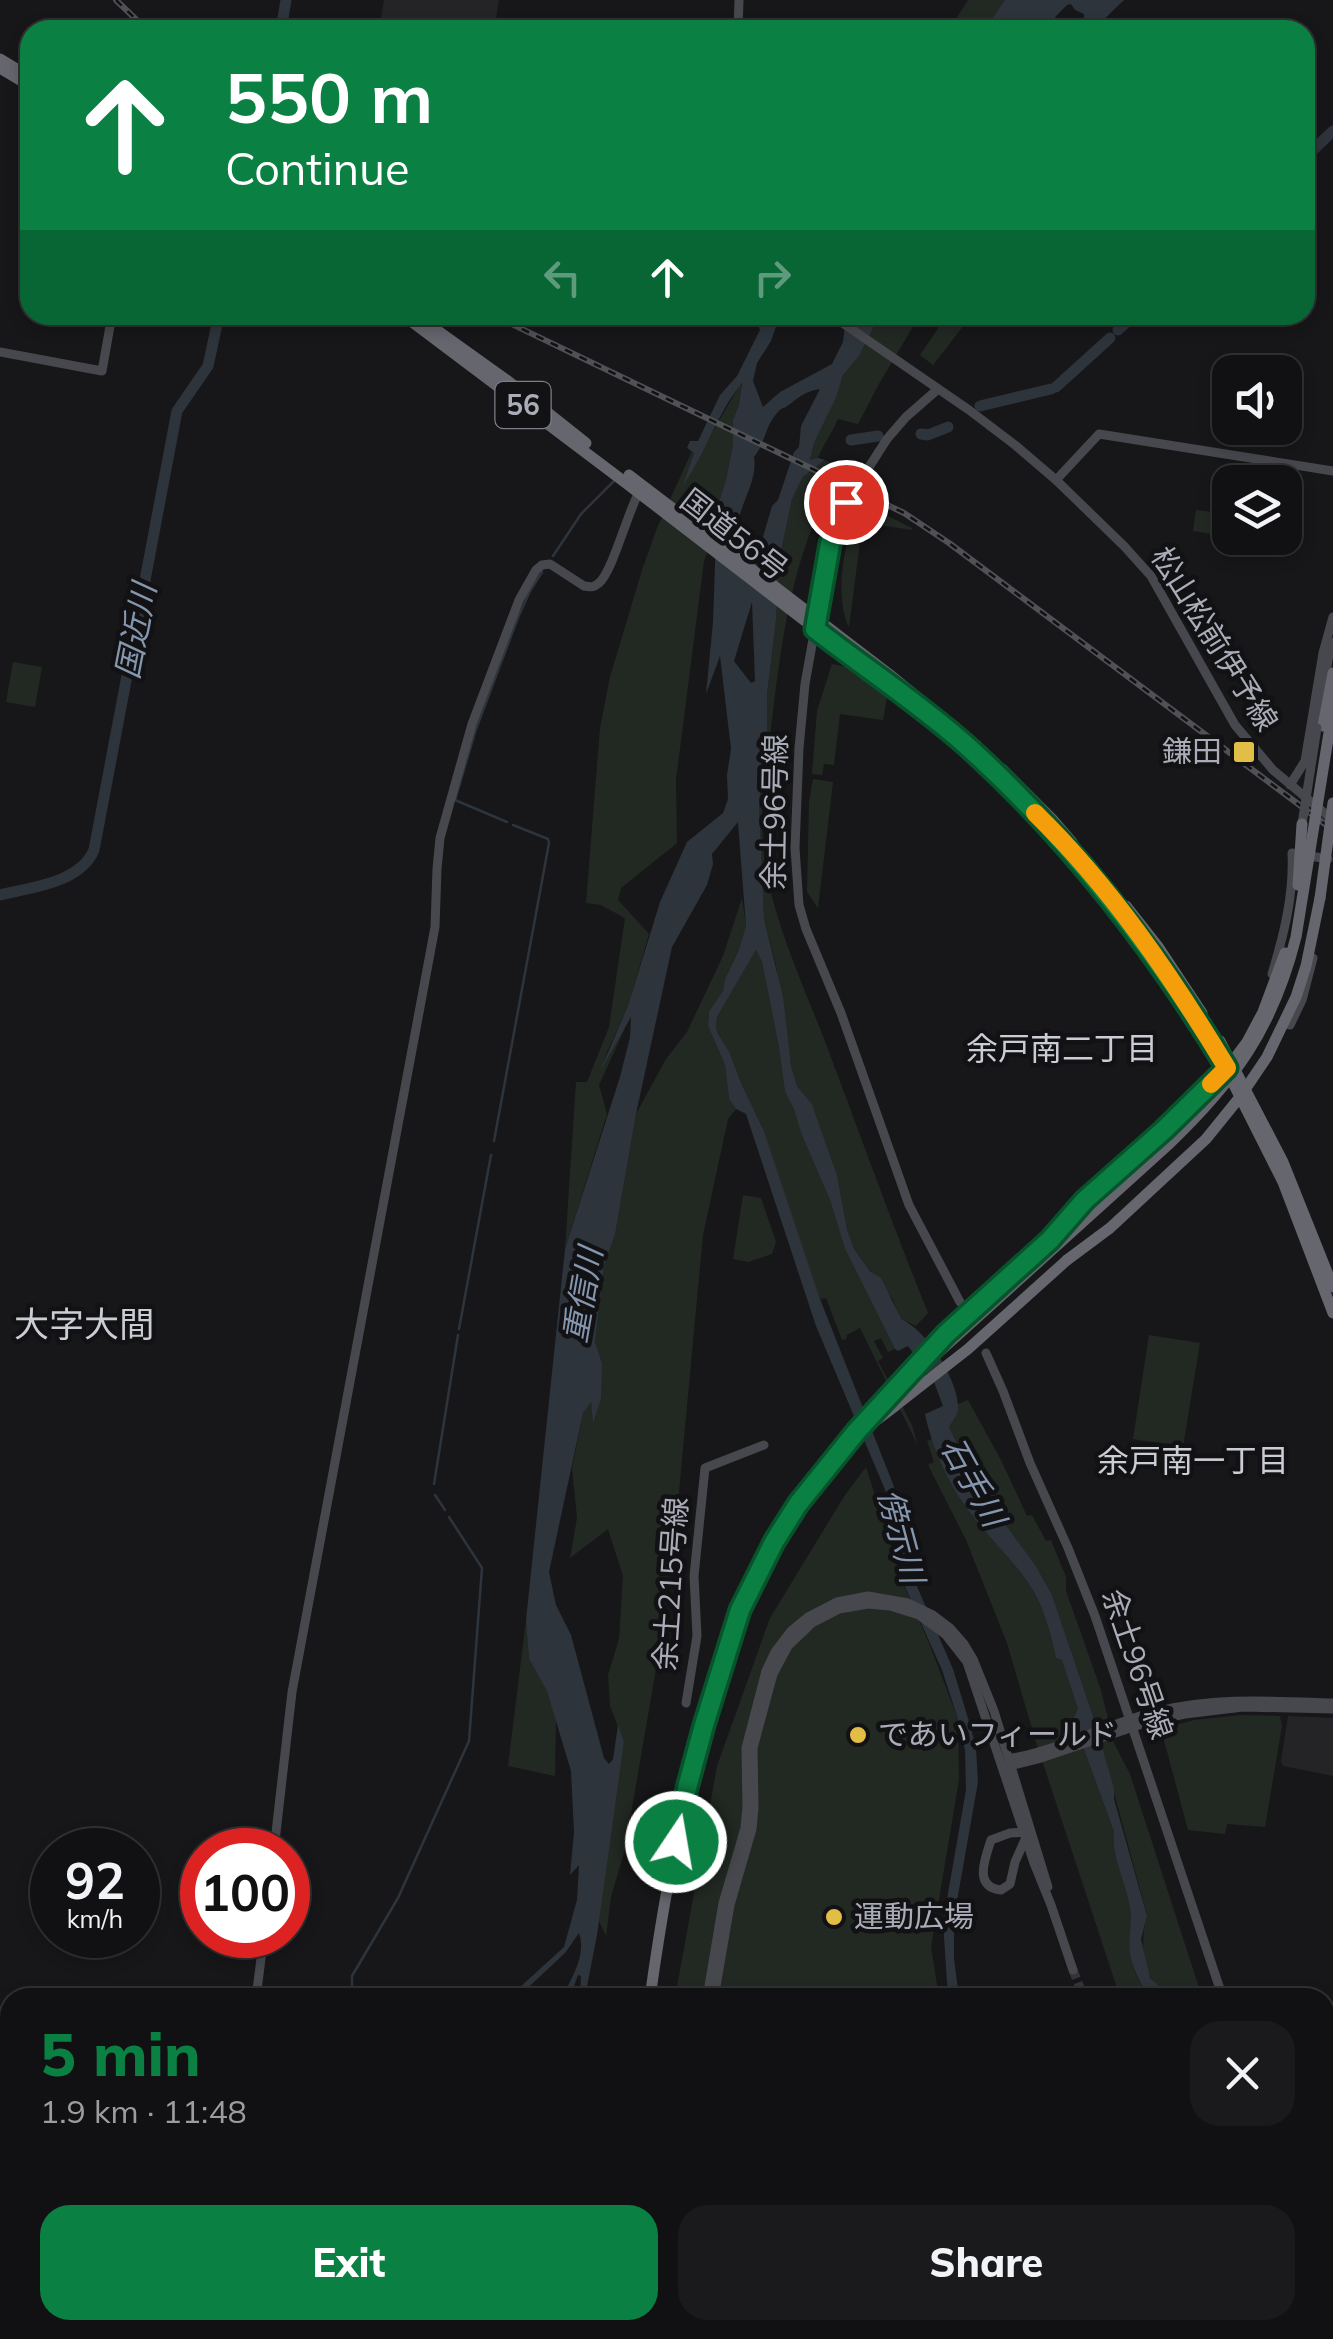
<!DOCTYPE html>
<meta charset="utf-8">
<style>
:root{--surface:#111113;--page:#1a1a1c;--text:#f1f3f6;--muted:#9c9da0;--line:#303133;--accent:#0b8043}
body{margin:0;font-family:Mulish,"Noto Sans JP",sans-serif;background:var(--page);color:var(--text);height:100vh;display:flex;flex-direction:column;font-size:38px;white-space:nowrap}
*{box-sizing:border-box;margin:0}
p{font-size:32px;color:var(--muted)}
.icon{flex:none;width:55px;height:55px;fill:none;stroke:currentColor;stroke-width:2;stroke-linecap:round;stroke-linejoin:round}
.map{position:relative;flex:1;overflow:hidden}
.drawer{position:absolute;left:0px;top:1988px;width:1335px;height:352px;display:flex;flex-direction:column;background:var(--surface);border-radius:30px 30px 0 0;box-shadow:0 5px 15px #0003,0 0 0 2px var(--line)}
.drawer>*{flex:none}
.banner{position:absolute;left:20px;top:20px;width:1295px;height:305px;border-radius:30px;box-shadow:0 5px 15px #0003,0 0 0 2px var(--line);background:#0b8043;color:#fff;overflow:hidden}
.buttons{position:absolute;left:1212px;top:355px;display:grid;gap:20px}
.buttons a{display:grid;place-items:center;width:90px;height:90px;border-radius:20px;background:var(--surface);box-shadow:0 5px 15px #0003,0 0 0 2px var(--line);font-size:50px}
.speed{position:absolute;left:30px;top:1828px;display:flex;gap:20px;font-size:50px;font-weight:700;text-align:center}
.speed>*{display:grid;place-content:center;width:130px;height:130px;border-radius:50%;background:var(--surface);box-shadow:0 5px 15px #0003,0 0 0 2px var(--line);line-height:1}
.speed small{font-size:25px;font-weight:400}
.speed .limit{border:15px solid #d22;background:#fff;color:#111}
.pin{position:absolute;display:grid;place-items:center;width:85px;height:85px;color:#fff;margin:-42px;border:5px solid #fff;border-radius:50%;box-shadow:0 2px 10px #0007}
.me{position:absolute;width:110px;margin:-55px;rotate:12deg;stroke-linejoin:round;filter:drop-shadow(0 0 8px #0008)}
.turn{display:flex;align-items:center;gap:35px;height:210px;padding:0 40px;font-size:45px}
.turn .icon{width:130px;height:130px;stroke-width:2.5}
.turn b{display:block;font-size:70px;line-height:85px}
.lanes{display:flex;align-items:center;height:95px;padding:0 40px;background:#0003;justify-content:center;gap:50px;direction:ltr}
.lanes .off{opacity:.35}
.round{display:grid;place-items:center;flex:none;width:105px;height:105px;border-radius:30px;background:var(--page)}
.head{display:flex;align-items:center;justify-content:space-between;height:170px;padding:0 40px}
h1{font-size:60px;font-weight:800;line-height:75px;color:var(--accent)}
.action{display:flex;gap:20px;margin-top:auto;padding:20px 40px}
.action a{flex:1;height:115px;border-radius:30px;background:var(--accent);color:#fff;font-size:40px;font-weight:800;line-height:115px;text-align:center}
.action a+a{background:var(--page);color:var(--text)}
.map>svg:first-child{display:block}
.built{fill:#242326}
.green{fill:#222923}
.water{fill:#2e343c;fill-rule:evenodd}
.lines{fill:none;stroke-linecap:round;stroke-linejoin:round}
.stream{stroke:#2e343c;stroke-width:2.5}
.river{stroke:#2e343c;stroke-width:11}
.secondary-tunnel{stroke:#343539;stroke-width:9;stroke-dasharray:9 4.5;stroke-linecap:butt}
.secondary{stroke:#47484d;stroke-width:9}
.highway{stroke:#65666e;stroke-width:11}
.rail-casing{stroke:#505156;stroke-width:6}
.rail{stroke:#121214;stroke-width:2.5;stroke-dasharray:8;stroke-linecap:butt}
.secondary-bridge{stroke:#47484d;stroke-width:9}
.highway-bridge{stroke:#65666e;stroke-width:11}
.route-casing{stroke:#07532c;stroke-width:25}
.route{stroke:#0b8043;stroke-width:18}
.slow{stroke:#f59e0b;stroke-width:18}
.poi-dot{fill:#e2be46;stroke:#121214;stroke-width:4}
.labels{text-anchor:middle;stroke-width:9;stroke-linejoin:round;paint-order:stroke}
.shield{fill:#121214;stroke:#7c7e87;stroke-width:2.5}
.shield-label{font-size:28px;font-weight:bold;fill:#aaadb8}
.street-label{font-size:30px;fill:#aaadb8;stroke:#121214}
.poi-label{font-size:30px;fill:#aaadb8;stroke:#121214;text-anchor:start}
.water-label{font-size:32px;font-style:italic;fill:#8597af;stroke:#121214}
.neighbourhood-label{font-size:32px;fill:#cbcdd4;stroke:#121214}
.quarter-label{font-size:35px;fill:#cbcdd4;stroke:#121214}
</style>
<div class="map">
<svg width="1333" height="2339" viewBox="0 0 1333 2339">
<rect width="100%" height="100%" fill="#171719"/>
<!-- built -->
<g class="built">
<polygon points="384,0 499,0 494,30 436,28 435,30 379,30"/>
<polygon points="1288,1716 1333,1718 1333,1776 1283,1766 1281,1761"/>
</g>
<!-- green -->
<g class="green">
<polygon points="968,0 1005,0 984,30 949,30"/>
<path d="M 880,315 L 920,315 L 880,382 L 858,424 L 838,419 C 832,433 823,445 818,458 L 810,460 L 814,443 L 836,398 L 843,375 L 859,356 Z"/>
<polygon points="947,315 971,316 933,365 920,355"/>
<polygon points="742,381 739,405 733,420 733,444 726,480 717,508 716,530 704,561 676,780 677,843 621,888 618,900 649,934 628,1007 607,1052 604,1063 631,1015 599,1085 607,1114 565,1249 576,1082 587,1082 609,1027 625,918 601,905 586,903 600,728 610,677 643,567 657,528 692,451 694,452 685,480"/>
<path d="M 825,460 L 839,467 C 826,494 813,522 804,550 C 785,608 778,670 771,729 C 765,770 759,816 764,857 C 773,921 803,984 826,1044 C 860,1134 892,1224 928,1313 L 916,1326 L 901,1319 L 897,1315 L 893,1300 L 854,1249 L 847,1229 L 837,1175 L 812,1104 L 797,1086 L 791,1066 L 776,965 L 764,919 L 759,803 L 767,734 L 767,695 L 776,620 L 780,556 L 792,499 L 803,477 Z"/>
<polygon points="1217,496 1230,498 1230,537 1193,531 1196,510 1213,512"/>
<path d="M 864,507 L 870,507 L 912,528 L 912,530 L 873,524 L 860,542 L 849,627 C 837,604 841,562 849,537 C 853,527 859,517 864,507 Z"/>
<polygon points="13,662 42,667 35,707 6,702"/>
<polygon points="832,664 847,667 887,697 883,720 840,714 834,765 824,764 822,775 812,774 817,711"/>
<polygon points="813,779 833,782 818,908 807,892 809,802"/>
<polygon points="742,898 746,926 738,952 725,979 723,991 709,1011 708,1026 725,1065 729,1099 736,1109 728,1119 703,1235 674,1545 663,1628 625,1849 611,1897 606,1936 598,1919 624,1742 610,1706 608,1675 619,1639 623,1576 608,1529 570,1558 577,1518 572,1468 583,1413 591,1400 593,1420 602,1363 595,1342 604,1265 615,1235 636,1114 666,1059 687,1032 723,956"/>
<polygon points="756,950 762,962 779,1048 785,1092 794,1108 801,1133 830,1200 845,1249 895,1349 888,1352 881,1338 874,1341 883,1358 878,1361 912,1425 918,1446 860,1328 847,1335 846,1339 842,1340 826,1298 820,1299 764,1131 742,1085 729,1051 718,1034 716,1028 717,1017"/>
<polygon points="743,1195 761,1198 776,1242 772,1254 748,1262 733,1259"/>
<polygon points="1149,1335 1200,1343 1183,1447 1133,1439"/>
<path d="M 968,1400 L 1001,1460 L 1027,1516 L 1032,1515 L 1046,1541 L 1051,1540 L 1066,1577 L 1066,1591 L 1101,1690 L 1114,1743 L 1130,1774 L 1202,1997 L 1160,1997 C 1158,1988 1153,1983 1149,1975 C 1141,1955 1142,1936 1147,1915 L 1095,1722 L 1052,1595 L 1036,1566 L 978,1487 L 949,1427 L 955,1419 L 958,1404 Z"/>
<path d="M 932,1439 C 943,1465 954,1494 972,1516 C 992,1541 1016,1563 1033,1590 C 1045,1610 1050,1635 1056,1658 L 1062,1659 L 1078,1709 L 1073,1719 L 1114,1832 C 1110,1853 1127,1886 1130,1908 C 1133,1927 1127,1945 1132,1963 C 1135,1975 1143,1988 1150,1997 L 1120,1997 L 1035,1739 L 1007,1643 L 966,1540 L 928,1465 L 934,1462 L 927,1441 Z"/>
<polygon points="866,1467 904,1586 929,1643 958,1719 959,1780 931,1947 939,1997 675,1998 717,1766 770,1618 845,1495"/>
<polygon points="526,1620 529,1659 547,1690 556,1715 555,1776 508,1766"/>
<polygon points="1240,1715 1280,1716 1282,1726 1265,1827 1227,1824 1225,1834 1188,1830 1161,1729 1194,1720"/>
</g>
<!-- water -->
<g class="water">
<polygon points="1005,0 1124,0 1093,30 1088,30 1084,22 1084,14 1075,10 1071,4 1067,5 1055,17 1057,21 1051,30 984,30"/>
<path d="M 760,315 L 780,315 L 771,341 L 757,363 L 753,381 L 763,407 L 780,392 L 832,364 L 843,342 L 846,315 L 880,315 L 859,356 L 843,375 L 836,398 L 814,443 L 810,460 L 818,458 L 825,460 L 803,477 L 792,499 L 780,556 L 776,620 L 767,695 L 767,734 L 759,803 L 764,919 L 783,997 L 791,1066 L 797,1086 L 812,1104 L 837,1175 L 847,1229 L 854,1249 L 871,1272 L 881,1278 L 901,1319 C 926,1330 956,1376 958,1405 C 959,1414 954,1420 949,1427 L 978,1487 L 1036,1566 L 1052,1595 L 1095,1722 L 1114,1789 L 1114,1799 L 1147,1916 L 1141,1939 L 1150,1978 L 1157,1984 L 1160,1997 L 1150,1997 C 1143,1988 1136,1975 1132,1963 C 1126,1945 1133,1926 1130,1908 C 1127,1886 1110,1853 1114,1832 L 1073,1719 L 1078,1709 L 1062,1660 L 1056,1658 C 1051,1636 1045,1611 1034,1592 C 1017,1563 990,1540 970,1513 C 949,1485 932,1448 925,1414 L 943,1406 L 934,1382 L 908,1346 L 898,1351 L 895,1349 L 845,1249 L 830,1200 L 801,1133 L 794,1109 L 785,1092 L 779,1048 L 762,962 L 756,950 L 717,1017 L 716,1028 L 718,1034 L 729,1051 L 742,1085 L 764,1131 L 820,1299 L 893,1484 L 903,1519 L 912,1575 L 953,1669 L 971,1728 L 976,1749 L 978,1782 L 954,1918 L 954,1959 L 959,1997 L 948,1997 L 943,1922 L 966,1790 L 965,1750 L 958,1719 L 942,1670 L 902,1580 L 893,1519 L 886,1492 L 816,1326 L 746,1114 L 736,1109 L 729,1099 L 725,1065 L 708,1026 L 709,1011 L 723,991 L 725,979 L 738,952 L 746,926 L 738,822 L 712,854 L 713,864 L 707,885 L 672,947 L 636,1114 L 615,1235 L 604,1265 L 595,1342 L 602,1363 L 601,1398 L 593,1423 L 591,1402 L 583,1413 L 549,1572 L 556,1605 L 571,1635 L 604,1758 L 609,1764 L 613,1759 L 618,1725 L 624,1742 L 597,1935 L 585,1997 L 580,1997 L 581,1976 L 578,1975 L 570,1997 L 563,1997 C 571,1977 587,1956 579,1933 L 565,1953 L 518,1997 L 508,1998 L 564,1947 L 577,1900 L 579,1865 L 570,1875 L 574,1832 L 571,1771 L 547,1691 L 529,1659 L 526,1620 L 565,1249 L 620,1077 L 630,1037 L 631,1017 L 600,1071 L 628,1006 L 660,902 L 687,842 L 723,813 L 728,799 L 727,775 L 731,749 L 720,656 L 706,694 L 713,622 L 717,508 L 726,480 L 733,444 L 733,420 L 739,405 L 742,383 C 717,413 706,453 683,485 L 694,453 L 687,448 L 690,441 L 698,441 L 720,395 L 737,376 L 760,330 L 757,321 ZM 820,389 L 801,426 L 799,447 L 794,452 L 778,500 L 772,506 L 750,582 L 729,567 C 733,549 735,529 741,511 C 747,493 757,476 754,457 C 765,444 765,426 777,413 C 786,404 780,412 790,404 C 800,396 807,391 820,389 ZM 752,602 L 755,681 L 751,683 L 734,661 Z"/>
</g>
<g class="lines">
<!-- stream -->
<g class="stream">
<polyline points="553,556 581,514 615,480"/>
<polyline points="507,822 455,800 476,729 519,615 530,591 542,572"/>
<polyline points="494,1141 549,843 548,839 513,825"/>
<polyline points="459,1329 491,1155"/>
<polyline points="434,1484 458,1335"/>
<polyline points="435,1495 445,1510"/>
<polyline points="352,1998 352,1976 398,1898 469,1741 482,1568 449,1517"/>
<polyline points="55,2339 63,2330"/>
</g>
<!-- river -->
<g class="river">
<polyline points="281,30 286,0"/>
<polyline points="1312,151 1333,131"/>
<polyline points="1118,330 1134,315"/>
<polyline points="1056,387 1110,338"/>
<polyline points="980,406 1051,389"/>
<polyline points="921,434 928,435 948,427"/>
<polyline points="851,440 878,436"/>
<path d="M 0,895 C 32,887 80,883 94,850 L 177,411 L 208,366 L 219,315"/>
</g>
<!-- secondary-tunnel -->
<polyline class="secondary-tunnel" points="1073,1970 1084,1998"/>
<!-- secondary -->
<g class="secondary">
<polyline points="738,30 739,0"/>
<polyline points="831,315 969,410 1015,445 1056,480 1124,546 1151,576 1235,725 1273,770 1333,820"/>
<polyline points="0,352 102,371 112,315"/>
<polyline points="938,389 906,417 887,439 846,503 830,544 805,684 799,748 795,848 799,905 806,929 841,1013 909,1205 960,1302"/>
<polyline points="1056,480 1099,434 1333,471"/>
<polyline points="1317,728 1331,642"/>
<polyline points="1290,785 1305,761 1323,653 1333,617"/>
<path d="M 1272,974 C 1284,934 1294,895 1292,853 L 1328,859"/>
<polyline points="1284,1023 1290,1025 1302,1000 1313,958"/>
<polyline points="986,1353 1003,1391 1030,1463 1068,1548 1095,1616 1223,1998"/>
<polyline points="686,1703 697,1636 694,1576 705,1468 764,1445"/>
<path d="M 1008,1764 L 1013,1758 C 1061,1749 1107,1724 1154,1712 C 1213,1697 1273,1701 1333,1703"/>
<polyline points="1009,1766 1038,1759 1151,1721 1185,1714 1243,1707 1333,1709"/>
<path d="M 1027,1835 L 1015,1862 L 1010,1884 L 1001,1890 C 973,1887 985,1859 991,1840 L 1010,1833 L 1027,1832"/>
<path d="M 274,1850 L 292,1692 L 435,927 L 437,869 L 440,838 L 472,724 L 519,600 L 536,570 L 542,565 L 550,564 L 584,586 C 591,587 593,588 599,583 C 613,571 628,510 641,488"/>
<polyline points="256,1998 264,1935"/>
<polyline points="707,1998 723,1903 745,1828 747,1807 746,1748 766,1671 775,1652 791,1631 808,1617 837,1602 868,1596 908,1603 933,1615 950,1628 964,1644 973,1659 994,1711 1048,1887"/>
<polyline points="714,1998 730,1905 752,1829 754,1808 753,1748 773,1674 788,1646 812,1623 839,1609 868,1604 890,1606 919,1615 945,1634 967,1662 1034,1863 1051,1905 1073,1970"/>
<polyline points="1325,2325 1333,2339"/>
<polyline points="1202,2330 1206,2339"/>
<polyline points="140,2339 145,2330"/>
</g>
<!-- highway -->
<g class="highway">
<polyline points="0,59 30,77"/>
<polyline points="0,68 30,86"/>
<polyline points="403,315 626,483 966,745 1048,826 1104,889 1147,946 1220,1057 1283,1182 1333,1313"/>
<polyline points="417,316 508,381 586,443"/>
<polyline points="629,475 889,674 977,746"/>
<polyline points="1323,726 1333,673"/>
<polyline points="1002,769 1053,820 1072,842"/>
<polyline points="1126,906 1159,948 1202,1013"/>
<polyline points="1220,1041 1283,1162 1333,1287"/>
<polyline points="1050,1240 1085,1199 1164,1130 1232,1062 1247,1042 1263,1012 1285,953"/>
<polyline points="1067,1260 1110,1228 1206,1139 1240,1097 1267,1057 1296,997 1306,966 1320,898"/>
<polyline points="870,1425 895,1406"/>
<path d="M 650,1998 C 664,1896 682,1796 712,1698 C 727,1644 744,1591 773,1542 C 805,1490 845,1442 887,1399"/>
<polyline points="611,2339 613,2330"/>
</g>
<!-- rail casing -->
<g class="rail-casing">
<g id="rail">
<polyline points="116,0 147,30"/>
<polyline points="493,315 904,513 949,543 1333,830"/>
<polyline points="0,2171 10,2173"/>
<polyline points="839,2330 886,2339"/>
</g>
</g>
<!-- rail -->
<use href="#rail" class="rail"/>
<!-- secondary-bridge -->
<polyline class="secondary-bridge" points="1302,824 1317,728"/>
<!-- highway-bridge -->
<g class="highway-bridge">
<polyline points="1298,885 1302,824"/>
<polyline points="1320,898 1333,803"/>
<polyline points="934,1347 1050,1240"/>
<path d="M 887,1399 L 1168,1145 C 1235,1081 1273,1028 1296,937 L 1333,708"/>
<polyline points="895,1406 968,1349 1067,1260"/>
</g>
</g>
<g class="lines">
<!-- route casing -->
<g class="route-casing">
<path id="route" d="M 676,1842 L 687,1788 L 704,1725 L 740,1610 L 774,1542 L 798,1504 L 856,1432 L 946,1334 L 1050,1240 L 1085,1200 L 1164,1130 L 1227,1068 C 1155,949 1071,840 967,746 C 920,704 865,668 815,629 L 830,544 L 846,502"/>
</g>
<!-- route -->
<use href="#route" class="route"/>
<!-- slow -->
<path class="slow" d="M 1035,813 C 1111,887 1172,977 1227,1068 L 1211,1084"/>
</g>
<!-- markers -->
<g class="poi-dot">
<rect x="1232" y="740" width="24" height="24" rx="5"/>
<circle cx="858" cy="1735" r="10"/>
<circle cx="834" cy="1917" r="10"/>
</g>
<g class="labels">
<!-- shield labels -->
<rect class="shield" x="495.5" y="382" width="55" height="46" rx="8"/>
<g class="shield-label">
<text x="523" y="415">56</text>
</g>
<!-- street labels -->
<g class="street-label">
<text transform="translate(734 535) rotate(38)" y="10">国道56号</text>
<text transform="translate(1214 639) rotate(58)" y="10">松山松前伊予線</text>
<text transform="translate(775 812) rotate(-89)" y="10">余土96号線</text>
<text transform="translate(671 1584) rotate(-86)" y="10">余土215号線</text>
<text transform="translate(1137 1664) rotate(71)" y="10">余土96号線</text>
</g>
<!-- poi labels -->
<g class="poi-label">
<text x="1222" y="762" text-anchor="end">鎌田</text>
<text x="878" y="1745">であいフィールド</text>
<text x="854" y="1927">運動広場</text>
</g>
<!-- water labels -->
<g class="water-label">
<text transform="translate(136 631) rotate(-79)" y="11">国近川</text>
<text transform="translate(583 1295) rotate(-80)" y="11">重信川</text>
<text transform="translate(973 1482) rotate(61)" y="11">石手川</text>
<text transform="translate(901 1536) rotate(75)" y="11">傍示川</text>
</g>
<!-- neighbourhood labels -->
<g class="neighbourhood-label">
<text x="1062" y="1060">余戸南二丁目</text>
<text x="1193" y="1472">余戸南一丁目</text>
</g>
<!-- quarter labels -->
<g class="quarter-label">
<text x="84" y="1337">大字大間</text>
</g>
</g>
</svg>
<div class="buttons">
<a><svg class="icon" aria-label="sound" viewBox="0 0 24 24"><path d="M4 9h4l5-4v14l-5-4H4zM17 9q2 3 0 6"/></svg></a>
<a><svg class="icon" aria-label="layers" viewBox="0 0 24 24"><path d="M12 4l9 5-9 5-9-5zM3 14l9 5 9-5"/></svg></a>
</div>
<div class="speed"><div>92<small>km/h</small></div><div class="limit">100</div></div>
<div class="pin" style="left:846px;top:502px;background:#d93025"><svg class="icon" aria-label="arrive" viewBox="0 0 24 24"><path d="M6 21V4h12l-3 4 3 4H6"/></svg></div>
<svg class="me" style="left:676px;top:1842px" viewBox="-20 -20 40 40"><circle r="17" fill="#0b8043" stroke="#fff" stroke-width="3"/><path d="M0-11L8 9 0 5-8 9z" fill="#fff"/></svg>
<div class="banner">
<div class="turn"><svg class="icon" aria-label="ahead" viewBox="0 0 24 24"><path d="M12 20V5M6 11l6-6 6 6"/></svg><div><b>550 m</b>Continue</div></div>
<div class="lanes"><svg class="icon off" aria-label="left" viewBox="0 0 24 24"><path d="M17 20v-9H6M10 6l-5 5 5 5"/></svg><svg class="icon" aria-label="ahead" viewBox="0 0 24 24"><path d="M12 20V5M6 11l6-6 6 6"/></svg><svg class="icon off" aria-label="right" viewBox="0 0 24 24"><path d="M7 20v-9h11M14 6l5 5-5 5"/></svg></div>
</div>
<section class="drawer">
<div class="head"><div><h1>5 min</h1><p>1.9 km · 11:48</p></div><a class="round"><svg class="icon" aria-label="close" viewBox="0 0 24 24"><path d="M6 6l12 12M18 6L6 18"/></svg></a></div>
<div class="action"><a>Exit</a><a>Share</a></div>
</section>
</div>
